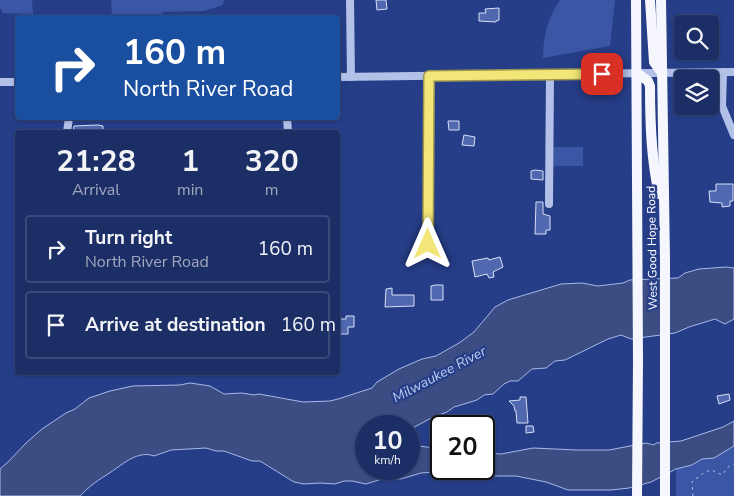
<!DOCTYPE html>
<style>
:root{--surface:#1c2e66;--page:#25366c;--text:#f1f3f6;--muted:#a0a8bf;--line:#3a4a7a}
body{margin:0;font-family:"Nunito Sans",sans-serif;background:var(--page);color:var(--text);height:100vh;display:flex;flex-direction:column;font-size:19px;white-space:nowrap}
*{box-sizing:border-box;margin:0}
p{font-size:16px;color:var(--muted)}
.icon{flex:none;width:28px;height:28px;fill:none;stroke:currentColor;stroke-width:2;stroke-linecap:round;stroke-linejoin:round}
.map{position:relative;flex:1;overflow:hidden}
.panel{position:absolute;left:15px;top:130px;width:325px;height:245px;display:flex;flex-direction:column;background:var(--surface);border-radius:5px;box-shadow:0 1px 4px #0004,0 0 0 1px var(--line)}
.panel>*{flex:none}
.guide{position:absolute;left:15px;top:15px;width:325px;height:105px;border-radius:5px;box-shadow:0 1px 4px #0004,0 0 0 1px var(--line);background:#1a4fa0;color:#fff;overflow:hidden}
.tools{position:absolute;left:674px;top:15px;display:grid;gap:10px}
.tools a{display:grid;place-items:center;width:45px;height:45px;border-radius:5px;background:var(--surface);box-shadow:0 1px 4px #0004,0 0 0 1px var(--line);font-size:25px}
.speed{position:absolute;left:355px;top:415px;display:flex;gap:10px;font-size:25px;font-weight:700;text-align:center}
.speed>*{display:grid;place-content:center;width:65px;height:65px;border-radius:50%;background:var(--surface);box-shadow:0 1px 4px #0004,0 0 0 1px var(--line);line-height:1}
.speed small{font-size:12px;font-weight:400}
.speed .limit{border:2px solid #111;border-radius:8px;background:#fff;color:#111}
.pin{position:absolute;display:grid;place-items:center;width:42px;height:42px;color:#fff;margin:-21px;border-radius:10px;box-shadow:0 2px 8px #0006}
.me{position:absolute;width:55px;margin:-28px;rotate:0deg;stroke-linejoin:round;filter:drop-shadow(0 0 4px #0008)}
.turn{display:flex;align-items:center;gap:18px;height:105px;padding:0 25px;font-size:22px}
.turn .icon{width:65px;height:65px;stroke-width:2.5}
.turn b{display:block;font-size:35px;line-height:42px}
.eta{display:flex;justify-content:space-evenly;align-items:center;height:85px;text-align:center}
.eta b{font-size:30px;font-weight:700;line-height:35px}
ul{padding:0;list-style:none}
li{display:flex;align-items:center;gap:15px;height:68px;margin:0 10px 8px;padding:0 15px;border:2px solid var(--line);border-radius:5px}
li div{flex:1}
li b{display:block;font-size:19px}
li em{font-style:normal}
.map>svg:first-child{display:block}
.green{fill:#3b56a5}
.water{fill:#3c4d84;stroke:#a7b9e9}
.building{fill:#4f68b0;stroke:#d7dff7}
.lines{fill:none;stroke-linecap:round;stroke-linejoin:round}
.path{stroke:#b3c1e9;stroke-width:1;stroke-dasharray:2.5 4;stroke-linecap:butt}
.minor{stroke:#b3c1e9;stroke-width:8}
.major{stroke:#f6f7fe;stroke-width:10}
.route-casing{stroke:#9d964e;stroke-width:12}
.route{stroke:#f2e678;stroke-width:9}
.labels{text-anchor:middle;stroke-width:4.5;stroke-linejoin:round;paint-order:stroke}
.street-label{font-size:12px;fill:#fff;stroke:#263e88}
.water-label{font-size:14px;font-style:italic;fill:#bfccf0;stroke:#263e88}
</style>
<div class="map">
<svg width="734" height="496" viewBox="0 0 734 496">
<rect width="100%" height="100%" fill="#263e88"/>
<!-- green -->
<g class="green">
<polygon points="0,0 32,0 33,14 3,13 0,8"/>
<polygon points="111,0 224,0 223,5 204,11 163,12 160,18 112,17"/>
<path d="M 560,0 L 615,0 L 610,46 L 543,58 C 543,36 548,18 560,0 Z"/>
<polygon points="553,147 583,147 583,166 552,166"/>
<polygon points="734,429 734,496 676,496 676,453"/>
</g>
<!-- water -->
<path class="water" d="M 726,267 L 734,268 L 734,319 L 725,324 L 715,319 L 689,327 L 675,333 L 631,339 L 621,335 L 608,339 L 565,360 L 555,361 L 546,368 L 532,369 L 518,381 L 510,381 L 504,384 L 493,394 L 484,395 L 477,400 L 454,407 L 447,412 L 433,417 L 409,430 L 409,426 L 366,426 L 366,469 L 409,469 L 409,441 L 419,446 L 441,449 L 441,469 L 484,469 L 484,453 L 501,454 L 533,448 L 577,450 L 609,450 L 646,443 L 654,445 L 656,443 L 681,441 L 723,427 L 734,421 L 734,446 L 714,458 L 702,459 L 692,465 L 676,469 L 651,482 L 629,488 L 611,490 L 568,490 L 546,482 L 516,476 L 487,476 L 465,470 L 421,473 L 401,479 L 385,478 L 366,484 L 352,481 L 344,481 L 335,484 L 320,483 L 304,484 L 294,482 L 260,461 L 252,461 L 224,451 L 216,451 L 206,448 L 171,450 L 154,456 C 138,450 123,464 111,472 C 100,479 89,486 80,496 L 0,496 L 0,469 L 8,462 L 26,443 L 42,429 L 66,413 L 75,409 L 89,398 L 110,391 L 133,386 L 180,385 L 190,383 L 210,386 L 224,394 L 242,393 L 254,395 L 259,394 L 303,402 L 330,401 L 338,399 L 372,388 L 377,382 L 399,369 L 422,359 L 436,356 L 459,343 L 474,332 L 495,307 L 508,300 L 561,284 L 582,283 L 598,286 L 623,283 L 630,280 L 678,278 L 685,273 L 699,269 Z"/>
<!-- building -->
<g class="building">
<polygon points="376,0 386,0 387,9 377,10"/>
<polygon points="499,8 499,20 496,21 496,22 479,21 479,13 486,13 485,9"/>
<polygon points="716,102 718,111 704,112 703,106 710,106 710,103"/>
<polygon points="448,121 459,121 459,130 449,130"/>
<polygon points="98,125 103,126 103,132 73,132 74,126"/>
<polygon points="464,135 475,137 474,146 462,145"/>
<polygon points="535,170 543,171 543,180 531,179 531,171"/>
<polygon points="716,184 733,184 733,201 730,201 730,206 722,207 722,203 710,202 709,191 716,191"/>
<polygon points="536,202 543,202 543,214 550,216 550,230 546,230 546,234 535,234"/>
<polygon points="500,257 503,267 493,272 494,277 489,278 487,274 475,277 472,261 488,258 489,260"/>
<polygon points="435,285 443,285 443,300 431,300 431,286"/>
<polygon points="392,288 392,295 414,295 414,306 385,307 386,289"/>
<polygon points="346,316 354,316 354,327 348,327 348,334 338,334 338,319 346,319"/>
<polygon points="729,394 730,400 719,404 717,396"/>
<polygon points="520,397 526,397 528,423 517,423 516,411 515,411 514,406 509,401 520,400"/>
<polygon points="526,426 533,426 534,432 526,433"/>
</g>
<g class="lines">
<!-- path -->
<path class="path" d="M 693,496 L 692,482 C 695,478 701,477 704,472 L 712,470 L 722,475 L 728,467 L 734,464"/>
<!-- minor -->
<g class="minor">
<polyline points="350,0 351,77"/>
<polyline points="723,72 722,106 734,135"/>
<polyline points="338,77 734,72"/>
<polyline points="0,82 18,82"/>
<polyline points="287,118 288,132"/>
<polyline points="67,132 69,118"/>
<polyline points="549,204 550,74"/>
<polyline points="428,244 429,76"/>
</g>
<!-- major -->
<g class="major">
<polyline points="636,0 638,360 637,496"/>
<polyline points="650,0 654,62 662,73"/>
<polyline points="661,0 665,260 665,496"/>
<path d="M 637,73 L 648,81 L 650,86 C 650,122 651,159 659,194"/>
</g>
</g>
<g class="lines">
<!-- route casing -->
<g class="route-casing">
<polyline id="route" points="428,244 429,76 602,74"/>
</g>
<!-- route -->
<use href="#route" class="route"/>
</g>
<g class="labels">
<!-- street labels -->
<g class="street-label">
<text transform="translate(652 248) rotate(-91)" y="4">West Good Hope Road</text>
</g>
<!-- water labels -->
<g class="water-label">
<text transform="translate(439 374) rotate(-28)" y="5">Milwaukee River</text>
</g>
</g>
</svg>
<div class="tools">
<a><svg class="icon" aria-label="search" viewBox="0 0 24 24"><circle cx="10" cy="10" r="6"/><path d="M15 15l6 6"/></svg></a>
<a><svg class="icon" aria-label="layers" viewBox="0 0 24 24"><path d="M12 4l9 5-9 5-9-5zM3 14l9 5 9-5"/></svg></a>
</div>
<div class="speed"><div>10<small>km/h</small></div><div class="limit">20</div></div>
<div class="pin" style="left:602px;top:74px;background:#d93025"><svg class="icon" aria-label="arrive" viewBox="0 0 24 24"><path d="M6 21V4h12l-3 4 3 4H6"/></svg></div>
<svg class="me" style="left:428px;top:244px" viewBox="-20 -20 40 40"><path d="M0-17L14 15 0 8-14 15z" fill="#f2e678" stroke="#fff" stroke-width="4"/></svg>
<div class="guide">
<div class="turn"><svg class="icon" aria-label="right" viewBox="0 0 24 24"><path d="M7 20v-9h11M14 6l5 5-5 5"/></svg><div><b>160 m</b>North River Road</div></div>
</div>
<section class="panel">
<div class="eta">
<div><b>21:28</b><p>Arrival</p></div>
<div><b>1</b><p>min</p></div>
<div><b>320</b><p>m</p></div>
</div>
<ul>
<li><svg class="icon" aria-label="right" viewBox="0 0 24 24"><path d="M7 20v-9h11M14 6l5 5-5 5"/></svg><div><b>Turn right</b><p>North River Road</p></div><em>160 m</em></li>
<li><svg class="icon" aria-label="arrive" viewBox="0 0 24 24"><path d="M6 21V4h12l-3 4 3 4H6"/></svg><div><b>Arrive at destination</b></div><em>160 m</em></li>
</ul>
</section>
</div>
